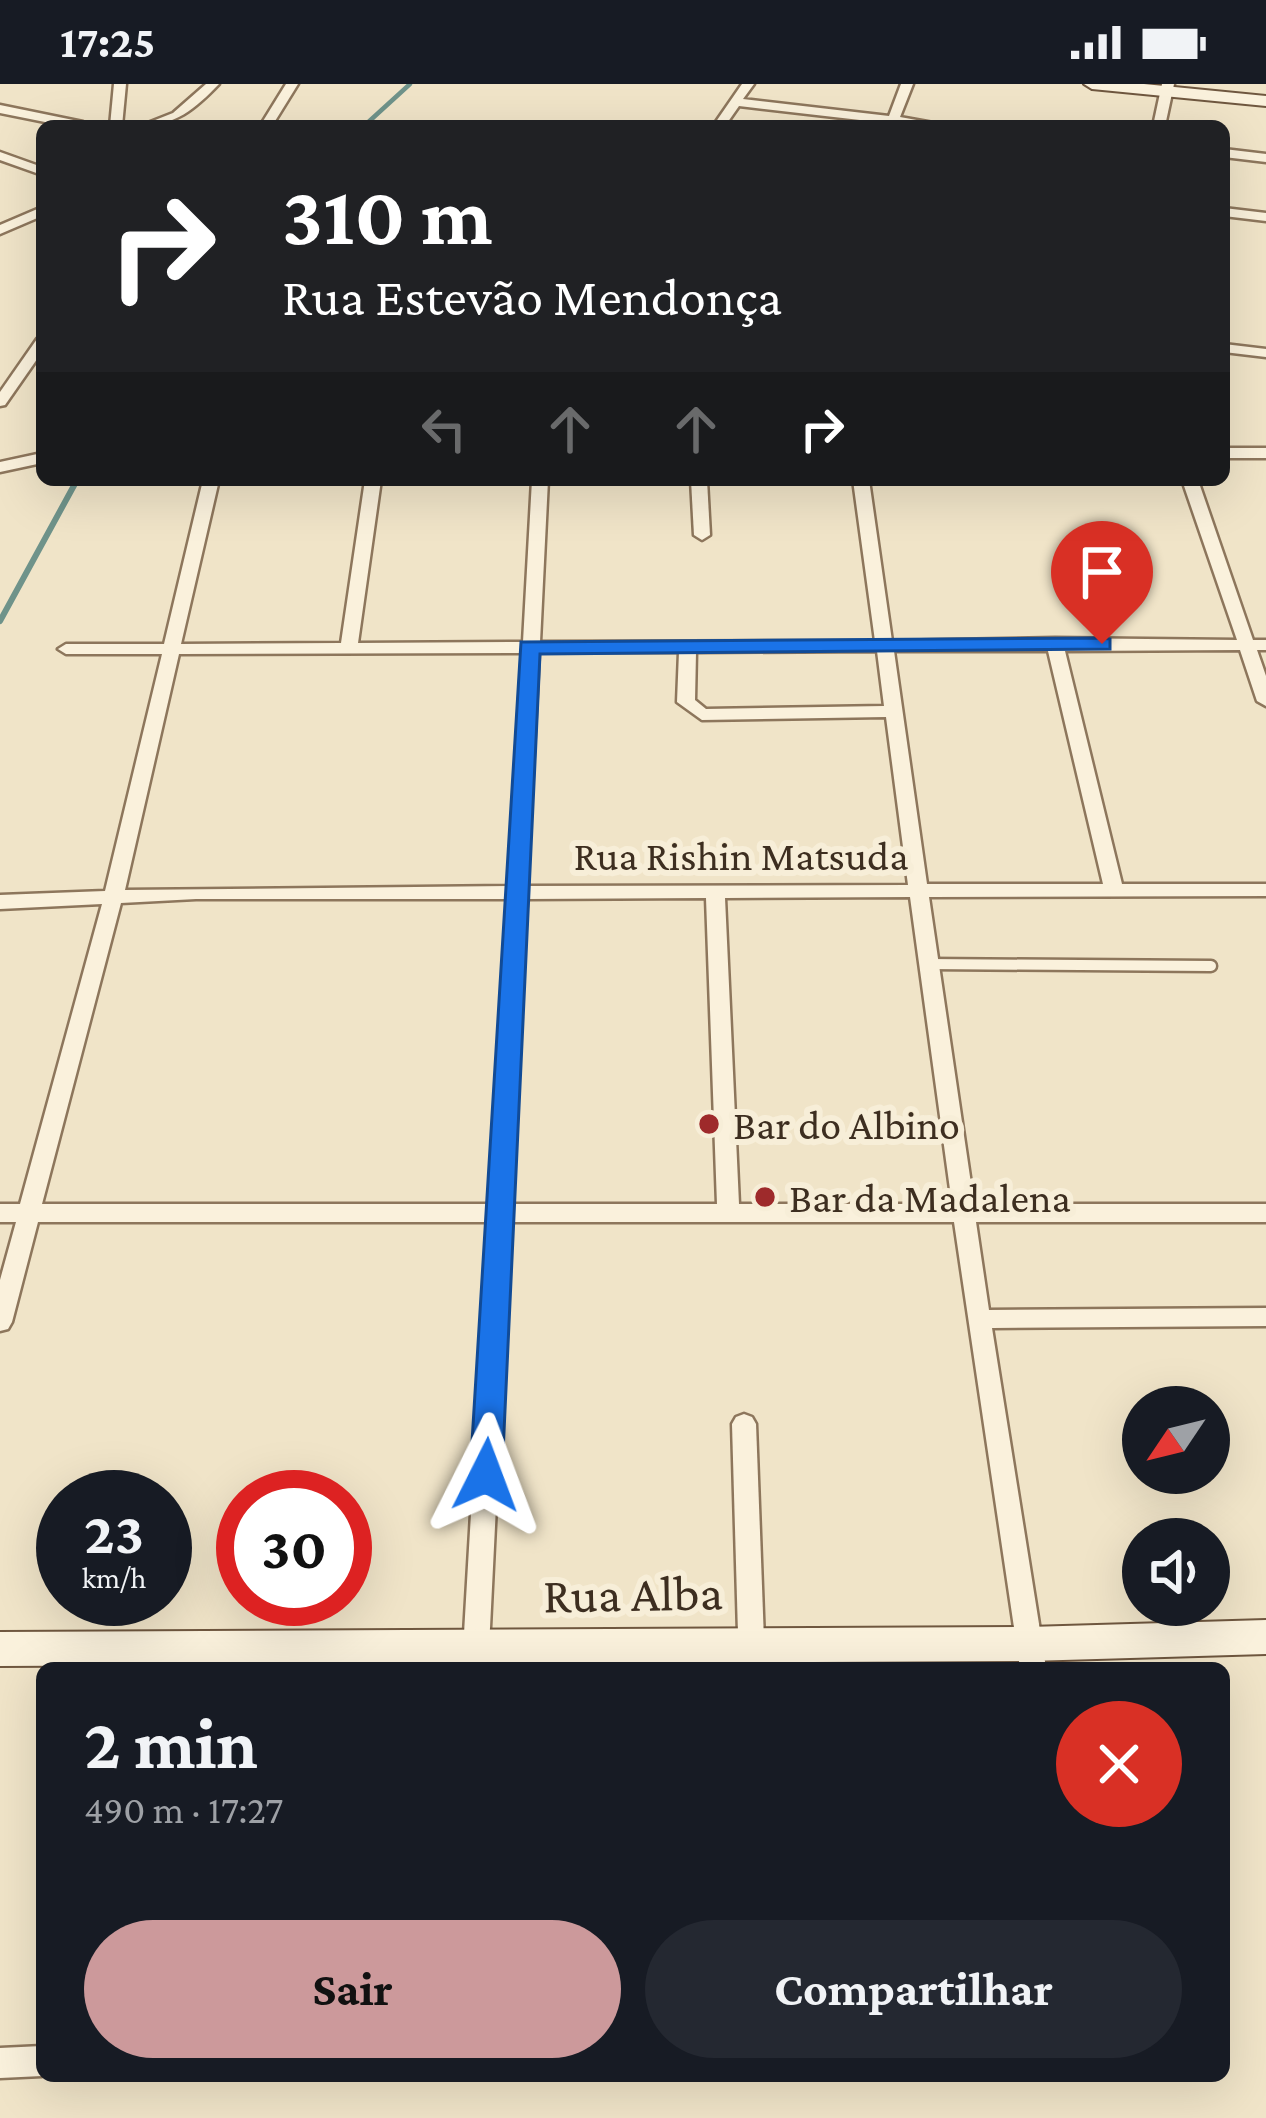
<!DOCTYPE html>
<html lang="pt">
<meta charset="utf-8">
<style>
:root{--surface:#171b24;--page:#242831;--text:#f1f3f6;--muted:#9ea1a6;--accent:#cc999b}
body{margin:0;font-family:"Crimson Pro",serif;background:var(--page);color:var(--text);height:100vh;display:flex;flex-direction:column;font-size:45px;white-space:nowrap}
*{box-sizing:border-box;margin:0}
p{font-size:39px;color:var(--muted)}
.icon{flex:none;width:66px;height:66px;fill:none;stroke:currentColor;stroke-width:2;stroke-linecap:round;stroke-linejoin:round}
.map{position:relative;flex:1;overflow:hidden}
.details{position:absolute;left:36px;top:1578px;width:1194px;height:420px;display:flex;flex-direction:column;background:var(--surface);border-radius:18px;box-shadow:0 12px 48px #0002}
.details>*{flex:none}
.hud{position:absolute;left:36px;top:36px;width:1194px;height:366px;border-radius:18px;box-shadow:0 12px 48px #0002;background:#202124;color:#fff;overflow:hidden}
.needle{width:78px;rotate:235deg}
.buttons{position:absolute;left:1122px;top:1302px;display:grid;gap:24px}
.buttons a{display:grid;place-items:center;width:108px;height:108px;border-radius:50%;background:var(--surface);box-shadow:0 12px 48px #0002;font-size:60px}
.speed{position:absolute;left:36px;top:1386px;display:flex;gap:24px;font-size:60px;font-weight:700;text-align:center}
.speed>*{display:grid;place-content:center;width:156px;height:156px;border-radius:50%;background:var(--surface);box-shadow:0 12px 48px #0002;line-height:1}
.speed small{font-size:30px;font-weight:400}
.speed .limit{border:18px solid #d22;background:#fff;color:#111}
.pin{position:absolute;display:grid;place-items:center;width:102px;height:102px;color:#fff;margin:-123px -51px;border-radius:50% 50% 50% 0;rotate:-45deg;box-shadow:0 0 12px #0007}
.pin .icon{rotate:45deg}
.me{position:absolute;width:132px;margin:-66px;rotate:3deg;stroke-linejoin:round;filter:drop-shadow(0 0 9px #0008)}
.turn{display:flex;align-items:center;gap:42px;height:252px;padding:0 48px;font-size:54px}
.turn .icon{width:156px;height:156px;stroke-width:2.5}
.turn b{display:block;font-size:84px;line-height:102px}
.lanes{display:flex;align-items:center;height:114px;padding:0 48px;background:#0003;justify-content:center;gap:60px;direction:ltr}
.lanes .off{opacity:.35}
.round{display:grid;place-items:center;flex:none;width:126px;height:126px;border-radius:63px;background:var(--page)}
.head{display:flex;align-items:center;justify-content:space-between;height:204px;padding:0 48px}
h1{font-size:72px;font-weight:700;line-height:90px}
.button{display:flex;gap:24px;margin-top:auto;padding:24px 48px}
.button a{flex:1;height:138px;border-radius:72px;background:var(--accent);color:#111;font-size:48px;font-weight:700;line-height:138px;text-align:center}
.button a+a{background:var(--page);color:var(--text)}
.status{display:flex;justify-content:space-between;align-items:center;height:84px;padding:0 60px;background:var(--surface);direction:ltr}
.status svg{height:33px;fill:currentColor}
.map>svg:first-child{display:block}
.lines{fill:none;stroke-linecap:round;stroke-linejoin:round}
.stream-far1{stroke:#6f938a;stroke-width:4.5}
.stream{stroke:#6f938a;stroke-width:6}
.lane-casing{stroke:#8d765c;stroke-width:15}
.street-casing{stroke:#8d765c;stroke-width:5}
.secondary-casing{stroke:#6f573f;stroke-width:4}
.lane{stroke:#faf1dc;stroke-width:10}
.street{fill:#faf1dc;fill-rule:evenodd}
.secondary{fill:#faf1dc;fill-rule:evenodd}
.route{fill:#1a73e8;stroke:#114b97;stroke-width:3}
.poi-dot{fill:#9e2a2b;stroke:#f7eed8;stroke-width:4.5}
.labels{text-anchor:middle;stroke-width:12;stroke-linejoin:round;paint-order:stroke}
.street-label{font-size:42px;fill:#3d2e20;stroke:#f7eed8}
.poi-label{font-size:42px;fill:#3d2e20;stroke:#f7eed8;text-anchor:start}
.near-street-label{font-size:51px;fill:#3d2e20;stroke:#f7eed8}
</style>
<div class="status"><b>17:25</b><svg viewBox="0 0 49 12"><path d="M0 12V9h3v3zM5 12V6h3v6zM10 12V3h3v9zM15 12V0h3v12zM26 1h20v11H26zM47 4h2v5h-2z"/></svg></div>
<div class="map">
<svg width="1266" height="2034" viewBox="0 0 1266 2034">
<rect width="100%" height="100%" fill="#f0e4c8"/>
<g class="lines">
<!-- stream-far1 -->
<polyline class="stream-far1" points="364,42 410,0"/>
<!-- stream -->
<polyline class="stream" points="0,537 77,396"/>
<!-- lane casing -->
<g class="lane-casing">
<polyline id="lane" points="928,880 1211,882"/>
</g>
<!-- street casing -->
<g class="street-casing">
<g id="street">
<polygon points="114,0 126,0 122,42 110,42"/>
<path d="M 206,0 L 219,0 C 195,25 175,42 140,42 L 173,29 Z"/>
<polygon points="286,0 298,0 272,42 260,42"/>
<polygon points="742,0 754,0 743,15 889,32 901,0 913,0 900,33 950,42 885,42 886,39 739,22 725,42 713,42"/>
<polygon points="1162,0 1174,0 1165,42 1153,42"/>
<polygon points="0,21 83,38 89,42 65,42 0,29"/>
<polygon points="1224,65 1266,70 1266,78 1224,73"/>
<polygon points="0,68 42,83 42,91 0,76"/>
<polygon points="42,123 42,132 0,150 0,141"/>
<polygon points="1224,124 1266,129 1266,137 1224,132"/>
<polygon points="42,254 42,268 5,321 0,322 0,308 37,255"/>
<polygon points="1224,260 1266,265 1266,273 1224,268"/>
<rect x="1224" y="364" width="42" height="10"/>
<polygon points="42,369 42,379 0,388 0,378"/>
<path d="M 203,396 L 219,396 L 181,560 L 341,559 L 365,396 L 381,396 L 358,559 L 523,558 L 532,396 L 548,396 L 540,558 L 875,557 L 853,396 L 869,396 L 892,557 L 1055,554 L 1237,556 L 1182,396 L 1198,396 L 1253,556 L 1266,556 L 1266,566 L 1257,566 L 1266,592 L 1266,622 L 1257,617 L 1240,566 L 1065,567 L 1122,800 L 1266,800 L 1266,812 L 929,813 L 974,1120 L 1266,1120 L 1266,1138 L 976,1138 L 989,1226 L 1266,1224 L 1266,1242 L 992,1244 L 1046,1584 L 1020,1584 L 954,1138 L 510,1138 L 488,1584 L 462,1584 L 488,1138 L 38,1138 L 12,1238 L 8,1245 L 0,1247 L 0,1196 L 16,1138 L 0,1138 L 0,1120 L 20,1120 L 102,820 L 0,825 L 0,811 L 105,807 L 162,570 L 66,570 L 58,565 L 66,560 L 164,560 ZM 877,567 L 884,622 L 706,625 L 695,616 L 696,568 ZM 894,567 L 1048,567 L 1103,800 L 927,800 ZM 539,568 L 679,568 L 677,618 L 702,636 L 886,633 L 908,801 L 527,802 ZM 522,569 L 508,802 L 125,806 L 179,570 ZM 910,813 L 952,1120 L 739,1120 L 725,814 ZM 706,814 L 717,1120 L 511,1120 L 527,815 ZM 196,815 L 508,815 L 489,1120 L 42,1120 L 121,819 Z"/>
<polygon points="691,396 707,396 710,451 702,456 694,451"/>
<polygon points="744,1330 752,1333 756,1340 765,1584 739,1584 732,1340 736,1333"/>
<polygon points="42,1962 42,1992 0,1994 0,1964"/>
</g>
</g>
<!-- secondary casing -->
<g class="secondary-casing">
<g id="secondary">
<polygon points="1084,0 1144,0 1266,12 1266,22 1092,5"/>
<polygon points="1266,1536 1266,1570 1029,1577 0,1582 0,1548 1029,1543"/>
</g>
</g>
<!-- lane -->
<use href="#lane" class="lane"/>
<!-- street -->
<use href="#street" class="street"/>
<!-- secondary -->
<use href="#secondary" class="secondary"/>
</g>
<!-- route -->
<polygon class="route" points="1102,554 1110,555 1110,565 540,570 502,1391 497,1400 486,1404 475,1400 470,1391 521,558"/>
<!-- markers -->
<g class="poi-dot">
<circle cx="709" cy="1040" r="12"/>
<circle cx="765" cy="1113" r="12"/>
</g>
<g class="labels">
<!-- street labels -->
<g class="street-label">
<text x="741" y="786">Rua Rishin Matsuda</text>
</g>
<!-- poi labels -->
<g class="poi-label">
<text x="733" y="1055">Bar do Albino</text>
<text x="789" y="1128">Bar da Madalena</text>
</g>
<!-- near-street labels -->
<g class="near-street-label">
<text transform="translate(633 1509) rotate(-1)" y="18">Rua Alba</text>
</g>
</g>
</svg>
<div class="buttons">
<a><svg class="needle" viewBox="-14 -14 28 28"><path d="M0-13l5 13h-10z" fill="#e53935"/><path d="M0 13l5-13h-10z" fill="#9ea1a6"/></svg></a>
<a><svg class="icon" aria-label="sound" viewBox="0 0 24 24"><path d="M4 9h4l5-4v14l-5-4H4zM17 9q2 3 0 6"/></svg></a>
</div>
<div class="speed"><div>23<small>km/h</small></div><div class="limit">30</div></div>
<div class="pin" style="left:1102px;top:560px;background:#d93025"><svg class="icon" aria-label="arrive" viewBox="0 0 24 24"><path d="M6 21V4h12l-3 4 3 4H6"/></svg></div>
<svg class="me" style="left:486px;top:1391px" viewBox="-20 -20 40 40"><path d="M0-17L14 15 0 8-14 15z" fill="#1a73e8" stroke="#fff" stroke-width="4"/></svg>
<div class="hud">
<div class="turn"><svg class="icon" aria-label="right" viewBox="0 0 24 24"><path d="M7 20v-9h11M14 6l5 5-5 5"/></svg><div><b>310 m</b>Rua Estevão Mendonça</div></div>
<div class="lanes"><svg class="icon off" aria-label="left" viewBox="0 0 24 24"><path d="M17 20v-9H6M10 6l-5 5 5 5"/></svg><svg class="icon off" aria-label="ahead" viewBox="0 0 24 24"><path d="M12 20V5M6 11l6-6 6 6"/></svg><svg class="icon off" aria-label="ahead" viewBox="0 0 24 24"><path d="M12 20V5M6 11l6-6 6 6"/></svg><svg class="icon" aria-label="right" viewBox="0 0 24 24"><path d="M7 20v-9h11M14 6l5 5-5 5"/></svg></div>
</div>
<section class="details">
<div class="head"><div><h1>2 min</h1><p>490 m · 17:27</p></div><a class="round" style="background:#d93025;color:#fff"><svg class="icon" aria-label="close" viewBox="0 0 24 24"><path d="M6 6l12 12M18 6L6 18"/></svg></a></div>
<div class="button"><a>Sair</a><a>Compartilhar</a></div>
</section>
</div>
